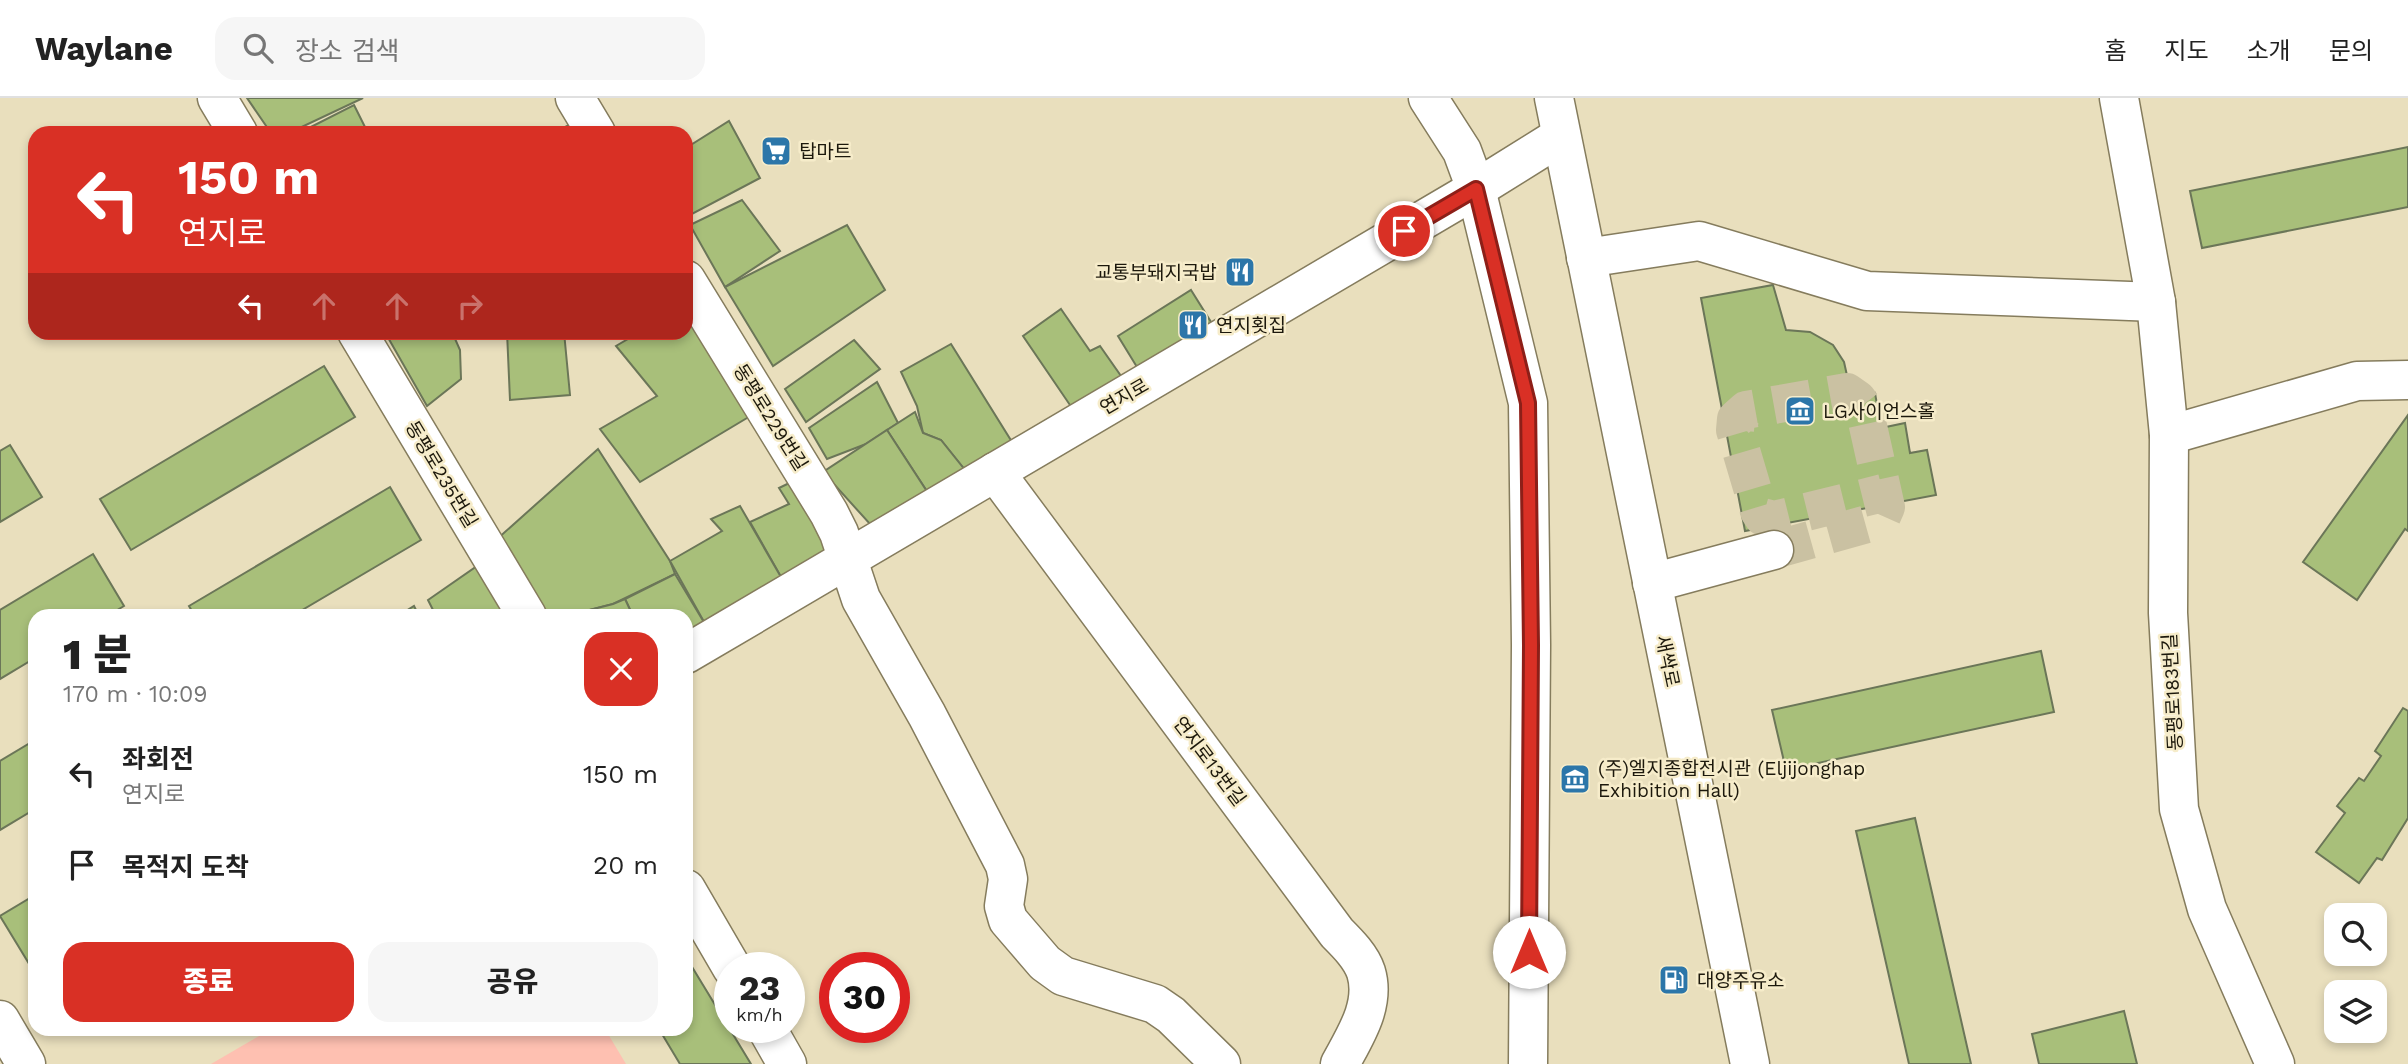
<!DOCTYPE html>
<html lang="ko">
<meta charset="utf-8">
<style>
:root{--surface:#fff;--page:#f6f6f6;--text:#222;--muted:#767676;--line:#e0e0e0;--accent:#d93025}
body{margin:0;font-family:"Work Sans","Noto Sans KR",sans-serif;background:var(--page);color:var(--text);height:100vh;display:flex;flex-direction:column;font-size:26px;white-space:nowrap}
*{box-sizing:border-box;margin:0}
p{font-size:23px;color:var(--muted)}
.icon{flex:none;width:38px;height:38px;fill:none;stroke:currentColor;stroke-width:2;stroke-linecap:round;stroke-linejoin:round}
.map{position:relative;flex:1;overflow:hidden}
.sheet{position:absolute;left:28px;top:511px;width:665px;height:427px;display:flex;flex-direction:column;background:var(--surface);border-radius:21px;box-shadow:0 4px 10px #0003}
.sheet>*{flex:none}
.guide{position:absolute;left:28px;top:28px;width:665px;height:214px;border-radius:21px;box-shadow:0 4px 10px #0003;background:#d93025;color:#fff;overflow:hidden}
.fabs{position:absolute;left:2324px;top:805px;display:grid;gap:14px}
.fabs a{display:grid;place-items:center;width:63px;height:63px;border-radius:14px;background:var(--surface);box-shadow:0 4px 10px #0003;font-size:35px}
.speed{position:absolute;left:714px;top:854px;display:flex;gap:14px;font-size:35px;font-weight:700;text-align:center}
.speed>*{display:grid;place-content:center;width:91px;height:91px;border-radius:50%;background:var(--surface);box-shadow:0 4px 10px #0003;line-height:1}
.speed small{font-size:18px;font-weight:400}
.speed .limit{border:10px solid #d22;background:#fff;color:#111}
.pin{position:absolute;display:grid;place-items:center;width:60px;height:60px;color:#fff;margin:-30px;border:4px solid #fff;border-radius:50%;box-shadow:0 2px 7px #0007}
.me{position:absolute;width:77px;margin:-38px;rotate:0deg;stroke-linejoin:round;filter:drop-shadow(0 0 5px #0008)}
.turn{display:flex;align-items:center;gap:24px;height:147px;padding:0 35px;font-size:32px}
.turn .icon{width:91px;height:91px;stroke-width:2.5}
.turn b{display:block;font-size:49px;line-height:60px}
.lanes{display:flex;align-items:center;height:66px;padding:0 35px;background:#0003;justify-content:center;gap:35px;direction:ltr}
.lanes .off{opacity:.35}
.round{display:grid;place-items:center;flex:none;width:74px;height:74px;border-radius:21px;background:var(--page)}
.headline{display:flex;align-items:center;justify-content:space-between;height:119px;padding:0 35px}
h1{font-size:42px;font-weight:800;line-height:52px}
.action{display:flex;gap:14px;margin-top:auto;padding:14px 35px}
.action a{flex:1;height:80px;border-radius:21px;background:var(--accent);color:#fff;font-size:28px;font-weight:800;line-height:80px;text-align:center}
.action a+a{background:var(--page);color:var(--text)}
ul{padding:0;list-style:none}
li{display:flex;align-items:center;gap:21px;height:91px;padding:0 35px}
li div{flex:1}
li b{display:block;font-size:26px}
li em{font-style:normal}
header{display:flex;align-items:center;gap:42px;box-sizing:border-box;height:98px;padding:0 35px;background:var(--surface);border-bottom:2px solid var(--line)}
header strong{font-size:33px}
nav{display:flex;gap:38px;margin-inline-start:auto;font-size:24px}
.search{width:490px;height:63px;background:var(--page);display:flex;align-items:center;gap:18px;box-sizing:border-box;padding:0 24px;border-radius:21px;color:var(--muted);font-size:26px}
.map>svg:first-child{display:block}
.green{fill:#fec0b1}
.building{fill:#a8bf7a;stroke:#6b7658;stroke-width:2}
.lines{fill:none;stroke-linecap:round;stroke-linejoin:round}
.minor-tunnel{stroke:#cac1a2;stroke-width:38;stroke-dasharray:38 19;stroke-linecap:butt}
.minor-casing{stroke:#857c5d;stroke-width:41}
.major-casing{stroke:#857c5d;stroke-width:41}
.minor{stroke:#fff;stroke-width:38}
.major{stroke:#fff;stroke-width:38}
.route-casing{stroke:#8d1f18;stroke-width:18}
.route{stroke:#d93025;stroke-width:12}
.labels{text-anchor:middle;stroke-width:5;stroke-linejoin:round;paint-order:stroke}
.poi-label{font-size:19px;fill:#1c180c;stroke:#f6ecca;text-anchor:start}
.street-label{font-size:19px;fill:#1c180c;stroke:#f6ecca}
</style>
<header>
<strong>Waylane</strong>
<div class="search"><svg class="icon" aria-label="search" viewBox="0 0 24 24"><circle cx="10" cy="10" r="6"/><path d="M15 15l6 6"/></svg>장소 검색</div>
<nav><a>홈</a><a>지도</a><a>소개</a><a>문의</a></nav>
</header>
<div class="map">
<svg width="2408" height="966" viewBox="0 0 2408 966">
<rect width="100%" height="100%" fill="#e9dfbd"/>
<!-- green -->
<polygon class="green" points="271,931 605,931 626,966 211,966"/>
<!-- building -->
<g class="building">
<polygon points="247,0 363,0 289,35 271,35"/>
<polygon points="354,7 368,35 299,35"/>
<polygon points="729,23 760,80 690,117 686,112 686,50"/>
<polygon points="571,26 577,35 553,35"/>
<polygon points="2408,49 2408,109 2202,150 2190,93"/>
<polygon points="742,102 780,153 725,189 690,127"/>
<polygon points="847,127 885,192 773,268 725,189"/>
<polygon points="1773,187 1786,232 1810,234 1833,247 1844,264 1852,300 1875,295 1881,330 1905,325 1910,355 1927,352 1936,397 1745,433 1701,200"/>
<polygon points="1191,192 1216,232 1140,274 1118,238"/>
<polygon points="686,210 757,314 640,384 600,331 657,298 616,248 640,234 686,234"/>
<polygon points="1061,211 1090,253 1100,248 1121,278 1072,310 1023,238"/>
<polygon points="389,234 452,234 460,252 461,281 427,308 386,236"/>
<polygon points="507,234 564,234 570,297 510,302"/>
<polygon points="854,242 880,271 806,324 785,291"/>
<polygon points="951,246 1012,344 965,372 941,342 923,335 917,308 901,274"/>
<polygon points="324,268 355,319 131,452 100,401"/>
<polygon points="877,284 898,325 866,346 827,361 809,330"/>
<polygon points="915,314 923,335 941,342 965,372 928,395 887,332"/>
<polygon points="2408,317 2408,433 2405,431 2357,502 2303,464"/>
<polygon points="887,332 928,395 870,426 823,374"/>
<polygon points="10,347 42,399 0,424 0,353"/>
<polygon points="598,351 670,463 675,476 613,506 566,518 544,518 496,442"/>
<polygon points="806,377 827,462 785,486 750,424 789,406 779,390"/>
<polygon points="390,389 421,442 292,518 195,518 189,508"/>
<polygon points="740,408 785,486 708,531 670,463 722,433 711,421"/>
<polygon points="93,456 124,508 107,518 35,518 35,560 0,581 0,512"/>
<polygon points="480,466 515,518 436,518 428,502"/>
<polygon points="675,476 708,531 686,542 686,518 633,518 625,501"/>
<polygon points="625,501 633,518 566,518 613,506"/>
<polygon points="414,508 419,518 398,518"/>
<polygon points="2041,553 2054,614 1786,672 1772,612"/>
<polygon points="2403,610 2408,613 2408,720 2382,762 2377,760 2359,785 2316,754 2345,715 2337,708 2359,680 2364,683 2381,658 2375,653"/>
<polygon points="35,642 35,711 0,732 0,663"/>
<polygon points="1915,720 1971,966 1909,966 1856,733"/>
<polygon points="35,797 35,866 31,869 0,818"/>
<polygon points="686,859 751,966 680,966 659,931 686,931"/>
<polygon points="2124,913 2137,966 2039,966 2032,936"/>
</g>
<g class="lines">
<!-- minor-tunnel -->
<polyline class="minor-tunnel" points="1774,452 1871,425 1882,418 1886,409 1864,310 1857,301 1847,294 1746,312 1736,321 1735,332 1759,413 1763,419 1774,422 1883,395"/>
<!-- minor casing -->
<g class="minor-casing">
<g id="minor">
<polyline points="217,0 238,35"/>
<polyline points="575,0 596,35"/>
<polyline points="1428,0 1462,53 1476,91 1528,305 1531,547 1528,966"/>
<polyline points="2119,0 2156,204 2169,337 2168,515 2179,711 2207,811 2275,966"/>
<polyline points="1586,160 1699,143 1867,193 2156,204"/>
<polyline points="686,182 829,415 839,435 861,501 927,617 1005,767 1008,781 1004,808 1008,822 1045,865 1063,878 1155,906 1171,917 1221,966"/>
<polyline points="357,234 527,518"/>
<polyline points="2169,337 2357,283 2408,282"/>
<path d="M 995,374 L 1337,835 C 1348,846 1361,859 1366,874 C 1376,907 1355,938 1340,966"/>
<polyline points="1652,485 1774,452"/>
<polyline points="686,556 1476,91 1561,38"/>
<polyline points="686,791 732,870"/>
<polyline points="0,922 26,966"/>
<polyline points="766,929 787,966"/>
</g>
</g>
<!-- major casing -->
<g class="major-casing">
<polyline id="major" points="1554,0 1750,966"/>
</g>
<!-- minor -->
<use href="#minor" class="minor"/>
<!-- major -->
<use href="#major" class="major"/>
</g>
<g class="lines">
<!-- route casing -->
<g class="route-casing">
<polyline id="route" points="1404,133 1476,91 1528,305 1531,547 1529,854"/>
</g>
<!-- route -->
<use href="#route" class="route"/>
</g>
<!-- icons -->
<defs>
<g id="supermarket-square" transform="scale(1.575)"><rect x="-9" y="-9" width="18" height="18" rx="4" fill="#2c76a9" stroke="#f6ecca"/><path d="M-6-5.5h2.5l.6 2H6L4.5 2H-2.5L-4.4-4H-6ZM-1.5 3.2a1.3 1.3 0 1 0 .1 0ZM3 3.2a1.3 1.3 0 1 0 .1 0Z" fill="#fff"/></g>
<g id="restaurant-square" transform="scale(1.575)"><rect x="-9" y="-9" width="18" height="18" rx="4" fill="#2c76a9" stroke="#f6ecca"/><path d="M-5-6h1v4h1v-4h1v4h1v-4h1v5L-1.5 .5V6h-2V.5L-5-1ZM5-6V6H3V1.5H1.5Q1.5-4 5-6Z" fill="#fff"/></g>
<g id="museum-square" transform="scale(1.575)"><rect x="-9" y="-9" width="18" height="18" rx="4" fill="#2c76a9" stroke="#f6ecca"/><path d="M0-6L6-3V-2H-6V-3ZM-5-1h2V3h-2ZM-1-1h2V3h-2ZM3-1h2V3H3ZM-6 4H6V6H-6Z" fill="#fff"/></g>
<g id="fuel-square" transform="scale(1.575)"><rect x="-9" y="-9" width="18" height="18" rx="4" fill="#2c76a9" stroke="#f6ecca"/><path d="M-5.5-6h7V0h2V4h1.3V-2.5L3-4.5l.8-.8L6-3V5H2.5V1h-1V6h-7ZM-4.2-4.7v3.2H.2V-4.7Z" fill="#fff"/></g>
</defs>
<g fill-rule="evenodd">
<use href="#supermarket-square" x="776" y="53"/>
<use href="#restaurant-square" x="1240" y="174"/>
<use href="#restaurant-square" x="1193" y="227"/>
<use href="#museum-square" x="1800" y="313"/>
<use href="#museum-square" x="1575" y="681"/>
<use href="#fuel-square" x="1674" y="882"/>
</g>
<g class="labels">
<!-- poi labels -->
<g class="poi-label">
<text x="799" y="60">탑마트</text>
<text x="1217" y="181" text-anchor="end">교통부돼지국밥</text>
<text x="1216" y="234">연지횟집</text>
<text x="1823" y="320">LG사이언스홀</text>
<text x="1598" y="677">(주)엘지종합전시관 (Eljijonghap<tspan x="1598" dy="22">Exhibition Hall)</tspan></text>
<text x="1697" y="889">대양주유소</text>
</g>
<!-- street labels -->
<g class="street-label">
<text transform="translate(1124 298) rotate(-30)" y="7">연지로</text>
<text transform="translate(771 319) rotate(58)" y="7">동평로229번길</text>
<text transform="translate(442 376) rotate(59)" y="7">동평로235번길</text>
<text transform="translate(1668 563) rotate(78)" y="7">새싹로</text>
<text transform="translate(2172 594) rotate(-93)" y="7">동평로183번길</text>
<text transform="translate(1210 663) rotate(53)" y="7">연지로13번길</text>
</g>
</g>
</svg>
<div class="fabs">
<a><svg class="icon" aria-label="search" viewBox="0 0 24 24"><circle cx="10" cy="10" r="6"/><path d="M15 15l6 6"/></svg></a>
<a><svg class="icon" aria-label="layers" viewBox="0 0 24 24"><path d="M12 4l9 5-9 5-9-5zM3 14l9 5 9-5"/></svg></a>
</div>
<div class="speed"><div>23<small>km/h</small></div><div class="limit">30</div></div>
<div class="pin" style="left:1404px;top:133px;background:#d93025"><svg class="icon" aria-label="arrive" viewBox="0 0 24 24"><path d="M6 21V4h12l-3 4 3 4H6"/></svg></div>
<svg class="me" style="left:1529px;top:854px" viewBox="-20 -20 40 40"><circle r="19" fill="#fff"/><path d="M0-13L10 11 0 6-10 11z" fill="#d93025"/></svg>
<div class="guide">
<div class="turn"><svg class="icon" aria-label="left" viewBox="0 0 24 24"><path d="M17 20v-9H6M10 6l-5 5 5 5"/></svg><div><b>150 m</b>연지로</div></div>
<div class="lanes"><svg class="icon" aria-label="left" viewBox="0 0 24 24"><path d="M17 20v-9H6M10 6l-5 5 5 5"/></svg><svg class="icon off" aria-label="ahead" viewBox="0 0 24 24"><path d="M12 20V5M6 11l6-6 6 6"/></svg><svg class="icon off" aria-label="ahead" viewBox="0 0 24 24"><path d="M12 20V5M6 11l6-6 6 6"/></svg><svg class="icon off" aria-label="right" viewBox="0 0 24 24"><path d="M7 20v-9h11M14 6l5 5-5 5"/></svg></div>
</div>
<section class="sheet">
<div class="headline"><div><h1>1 분</h1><p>170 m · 10:09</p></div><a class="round" style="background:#d93025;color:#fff"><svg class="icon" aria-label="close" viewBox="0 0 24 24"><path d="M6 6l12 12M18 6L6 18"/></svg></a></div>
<ul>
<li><svg class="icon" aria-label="left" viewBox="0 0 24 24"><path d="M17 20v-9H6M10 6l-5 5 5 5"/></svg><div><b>좌회전</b><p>연지로</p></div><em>150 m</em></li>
<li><svg class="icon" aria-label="arrive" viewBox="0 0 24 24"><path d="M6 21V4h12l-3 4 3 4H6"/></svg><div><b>목적지 도착</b></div><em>20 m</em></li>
</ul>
<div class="action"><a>종료</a><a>공유</a></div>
</section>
</div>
